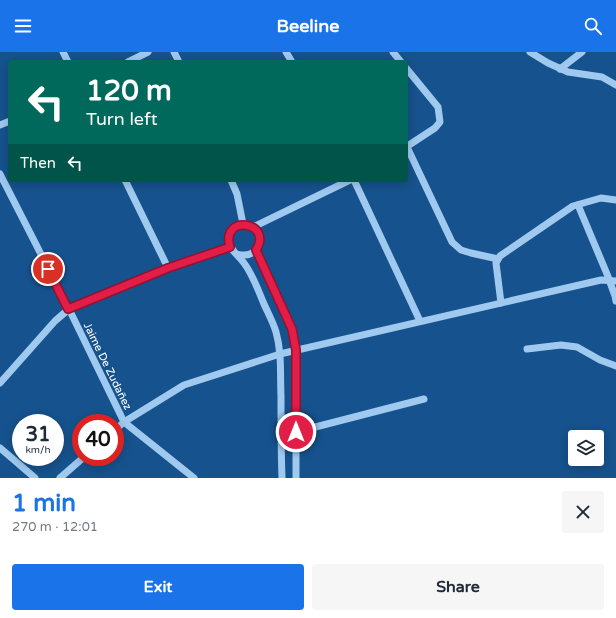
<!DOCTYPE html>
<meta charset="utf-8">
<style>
:root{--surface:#fff;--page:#f6f6f7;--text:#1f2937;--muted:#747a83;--accent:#1a73e8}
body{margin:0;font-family:"Varela Round",sans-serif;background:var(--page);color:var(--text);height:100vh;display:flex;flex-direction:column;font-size:15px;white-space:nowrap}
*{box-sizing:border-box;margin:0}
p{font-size:13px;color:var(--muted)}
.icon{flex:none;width:22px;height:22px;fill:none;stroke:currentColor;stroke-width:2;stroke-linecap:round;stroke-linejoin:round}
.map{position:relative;height:426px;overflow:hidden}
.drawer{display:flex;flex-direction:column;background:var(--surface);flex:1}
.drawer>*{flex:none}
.hud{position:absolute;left:8px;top:8px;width:400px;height:122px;border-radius:4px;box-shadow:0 2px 10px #0003;background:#00695c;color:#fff;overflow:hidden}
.controls{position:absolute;left:568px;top:378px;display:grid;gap:8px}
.controls a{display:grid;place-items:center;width:36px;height:36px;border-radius:4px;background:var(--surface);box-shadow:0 2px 10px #0003;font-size:20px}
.speed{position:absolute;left:12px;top:362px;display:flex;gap:8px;font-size:20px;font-weight:700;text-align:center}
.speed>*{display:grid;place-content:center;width:52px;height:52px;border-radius:50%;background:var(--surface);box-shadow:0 2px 10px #0003;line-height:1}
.speed small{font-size:10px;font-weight:400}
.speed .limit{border:6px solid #d22;background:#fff;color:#111}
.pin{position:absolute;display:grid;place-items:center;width:34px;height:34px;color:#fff;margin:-17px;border:2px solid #fff;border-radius:50%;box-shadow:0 1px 4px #0007}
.me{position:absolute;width:44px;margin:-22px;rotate:0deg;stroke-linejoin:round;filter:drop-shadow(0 0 3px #0008)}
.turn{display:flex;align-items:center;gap:14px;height:84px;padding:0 12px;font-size:18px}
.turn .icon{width:52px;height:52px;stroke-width:2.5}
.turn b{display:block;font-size:28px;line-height:34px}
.then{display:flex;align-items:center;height:38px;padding:0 12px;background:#0003;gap:8px;font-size:15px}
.round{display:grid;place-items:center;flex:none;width:42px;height:42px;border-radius:4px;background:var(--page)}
.head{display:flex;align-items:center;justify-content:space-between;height:68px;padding:0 12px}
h1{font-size:24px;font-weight:800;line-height:30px;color:var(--accent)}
.primary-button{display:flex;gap:8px;margin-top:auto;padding:8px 12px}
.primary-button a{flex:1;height:46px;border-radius:4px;background:var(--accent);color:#fff;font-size:16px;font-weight:800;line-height:46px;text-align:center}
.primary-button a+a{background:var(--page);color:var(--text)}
header{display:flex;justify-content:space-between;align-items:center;height:52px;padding:0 12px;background:var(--accent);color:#fff;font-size:18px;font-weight:800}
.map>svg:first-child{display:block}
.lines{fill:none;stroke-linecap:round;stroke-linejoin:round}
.minor{stroke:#a0c9f0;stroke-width:7}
.route-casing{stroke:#92132f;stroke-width:10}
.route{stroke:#e11d48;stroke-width:7}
.labels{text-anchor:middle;stroke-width:3;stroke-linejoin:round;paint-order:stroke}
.street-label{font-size:11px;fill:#fff;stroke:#16528d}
</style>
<header><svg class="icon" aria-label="menu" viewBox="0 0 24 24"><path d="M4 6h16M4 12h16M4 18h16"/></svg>Beeline<svg class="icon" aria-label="search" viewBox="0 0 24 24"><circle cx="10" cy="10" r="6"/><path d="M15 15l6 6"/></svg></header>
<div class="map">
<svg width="616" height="426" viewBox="0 0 616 426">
<rect width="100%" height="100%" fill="#16528d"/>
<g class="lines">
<!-- minor -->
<g class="minor">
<polyline points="63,0 68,10"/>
<polyline points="174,0 179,10"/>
<polyline points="286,0 292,10"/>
<polyline points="393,0 401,10"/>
<polyline points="530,0 548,11 568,20 602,25 616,33"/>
<polyline points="128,10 148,0"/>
<polyline points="406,16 438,55 440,70 435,76 406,95"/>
<polyline points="560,17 582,0"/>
<polyline points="0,73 10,69"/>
<polyline points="407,95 452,190 461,198 471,201 498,207"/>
<polyline points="0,122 69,257 124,370 194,426"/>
<polyline points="125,128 168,216"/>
<polyline points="231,128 237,142 243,172"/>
<polyline points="354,128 420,269"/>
<polyline points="578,153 607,222 615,244 616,249"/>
<polyline points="253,175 350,128"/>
<polyline points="256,198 292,277 296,298 296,426"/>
<path d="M 237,202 C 260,209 269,179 249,173 C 238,170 228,178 229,189 C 229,197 239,204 244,211 C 253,223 258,238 264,252 C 268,261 273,270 276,280 C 282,301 280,322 281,344 C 281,371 281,399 282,426"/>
<polyline points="501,251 496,211 500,204 573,154 601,146 616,148"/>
<polyline points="527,297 561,293 577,295 600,308 616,314"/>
<polyline points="0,331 55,269 69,257 168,216 230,195"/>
<polyline points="115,378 124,370 184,333 280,302 601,228 616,229"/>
<polyline points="281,383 296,380 424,347"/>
<polyline points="0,396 35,426"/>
<polyline points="60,426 84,405"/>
</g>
</g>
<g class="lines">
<!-- route casing -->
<g class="route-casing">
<path id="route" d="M 48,217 L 68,257 L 168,216 L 230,195 C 220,162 274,169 256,198 L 292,277 L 296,298 L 296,380"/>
</g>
<!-- route -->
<use href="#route" class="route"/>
</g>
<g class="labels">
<!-- street labels -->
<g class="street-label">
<text transform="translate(108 314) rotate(64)" y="4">Jaime De Zudañez</text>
</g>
</g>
</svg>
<div class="controls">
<a><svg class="icon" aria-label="layers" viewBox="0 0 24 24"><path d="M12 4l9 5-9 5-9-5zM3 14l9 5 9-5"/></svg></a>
</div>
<div class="speed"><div>31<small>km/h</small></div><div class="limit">40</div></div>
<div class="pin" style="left:48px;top:217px;background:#d93025"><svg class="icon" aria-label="arrive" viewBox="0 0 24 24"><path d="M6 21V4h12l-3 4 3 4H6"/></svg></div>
<svg class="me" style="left:296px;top:380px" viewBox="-20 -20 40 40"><circle r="17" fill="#e11d48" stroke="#fff" stroke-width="3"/><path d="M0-11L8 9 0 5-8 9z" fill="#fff"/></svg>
<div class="hud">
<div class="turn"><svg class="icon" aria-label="left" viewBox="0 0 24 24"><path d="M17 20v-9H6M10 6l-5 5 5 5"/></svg><div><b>120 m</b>Turn left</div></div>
<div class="then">Then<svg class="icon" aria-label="left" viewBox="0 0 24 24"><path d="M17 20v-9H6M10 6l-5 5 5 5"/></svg></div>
</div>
</div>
<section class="drawer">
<div class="head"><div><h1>1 min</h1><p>270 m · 12:01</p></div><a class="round"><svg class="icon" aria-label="close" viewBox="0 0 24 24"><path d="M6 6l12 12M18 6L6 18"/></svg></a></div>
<div class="primary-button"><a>Exit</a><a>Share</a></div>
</section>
